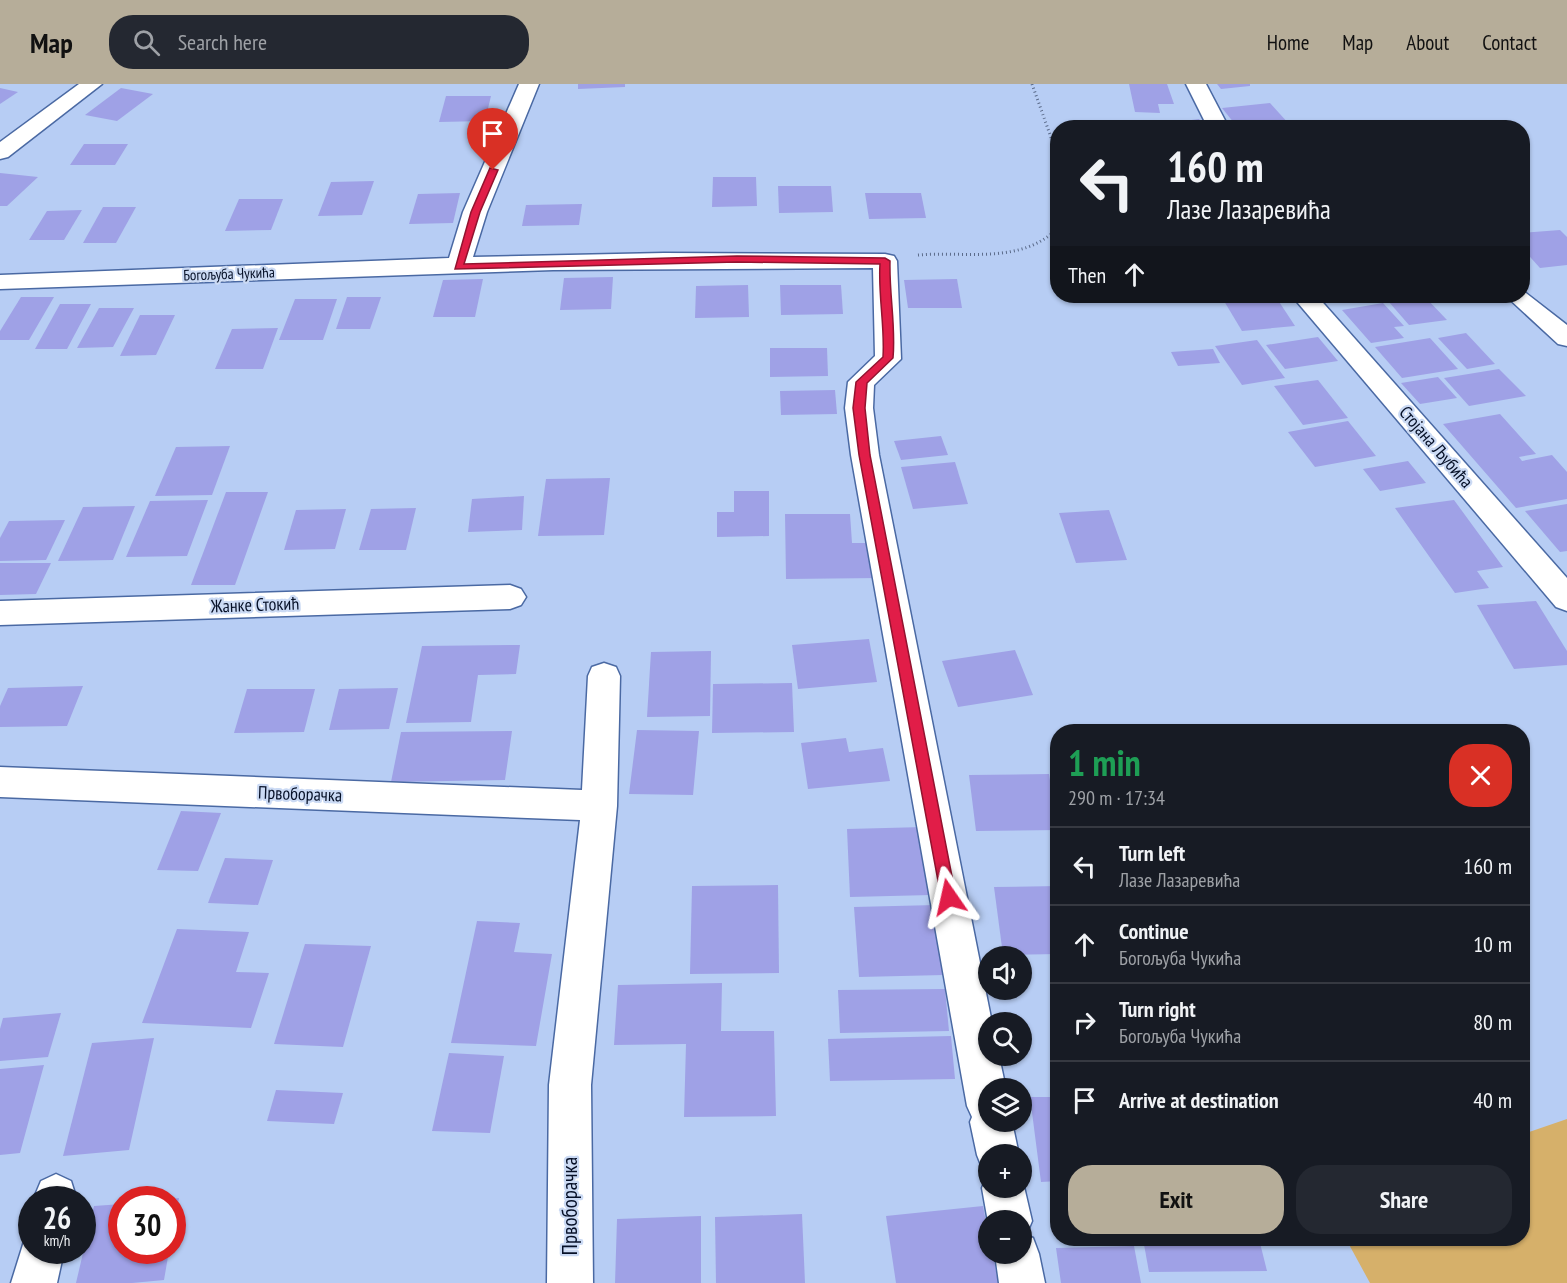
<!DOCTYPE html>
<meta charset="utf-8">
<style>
:root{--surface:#171b24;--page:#242831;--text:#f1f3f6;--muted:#9ea1a6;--line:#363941;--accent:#b6ad99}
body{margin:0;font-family:"PT Sans Narrow",sans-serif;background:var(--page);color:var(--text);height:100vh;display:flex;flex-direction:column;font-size:22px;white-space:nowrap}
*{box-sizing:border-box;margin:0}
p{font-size:20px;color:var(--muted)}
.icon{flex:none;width:33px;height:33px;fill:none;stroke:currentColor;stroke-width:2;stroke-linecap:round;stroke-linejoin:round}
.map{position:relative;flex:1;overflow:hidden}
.drawer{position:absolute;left:1050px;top:640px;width:480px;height:522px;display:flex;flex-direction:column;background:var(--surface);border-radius:24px;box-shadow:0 2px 4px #0004}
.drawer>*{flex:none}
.hud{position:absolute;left:1050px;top:36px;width:480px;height:183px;border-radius:24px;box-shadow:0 2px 4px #0004;background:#171b24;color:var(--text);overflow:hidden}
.tools{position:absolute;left:978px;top:862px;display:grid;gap:12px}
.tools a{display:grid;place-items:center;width:54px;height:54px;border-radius:50%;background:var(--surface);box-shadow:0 2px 4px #0004;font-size:30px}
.speed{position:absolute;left:18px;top:1102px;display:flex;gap:12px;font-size:30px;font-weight:700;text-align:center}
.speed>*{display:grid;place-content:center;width:78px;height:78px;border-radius:50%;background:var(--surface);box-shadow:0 2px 4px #0004;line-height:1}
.speed small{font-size:15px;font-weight:400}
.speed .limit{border:9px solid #d22;background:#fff;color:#111}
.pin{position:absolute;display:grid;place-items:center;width:51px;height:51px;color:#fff;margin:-62px -26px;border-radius:50% 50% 50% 0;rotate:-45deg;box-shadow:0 0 6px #0007}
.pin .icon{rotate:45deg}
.me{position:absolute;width:66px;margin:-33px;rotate:349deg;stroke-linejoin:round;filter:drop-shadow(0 0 4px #0008)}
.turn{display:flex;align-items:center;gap:21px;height:126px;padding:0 18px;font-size:27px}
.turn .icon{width:78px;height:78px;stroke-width:2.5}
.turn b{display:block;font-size:42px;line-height:51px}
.then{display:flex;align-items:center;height:57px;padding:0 18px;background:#0003;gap:12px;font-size:22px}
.round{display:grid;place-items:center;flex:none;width:63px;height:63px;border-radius:24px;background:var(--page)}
.summary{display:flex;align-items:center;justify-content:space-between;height:102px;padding:0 18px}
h1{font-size:36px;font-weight:700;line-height:45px;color:#1e9e55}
.button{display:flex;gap:12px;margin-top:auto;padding:12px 18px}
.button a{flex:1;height:69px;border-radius:24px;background:var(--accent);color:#111;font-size:24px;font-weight:700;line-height:69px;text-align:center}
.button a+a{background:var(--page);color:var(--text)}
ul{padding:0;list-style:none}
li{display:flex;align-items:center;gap:18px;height:78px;padding:0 18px;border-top:2px solid var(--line)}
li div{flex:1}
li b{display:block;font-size:22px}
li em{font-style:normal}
header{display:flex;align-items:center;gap:36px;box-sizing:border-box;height:84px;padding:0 30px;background:var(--accent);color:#111}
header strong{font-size:28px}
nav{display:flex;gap:33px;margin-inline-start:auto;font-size:21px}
.search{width:420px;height:54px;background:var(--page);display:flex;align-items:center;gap:15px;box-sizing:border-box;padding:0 21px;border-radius:24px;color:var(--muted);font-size:22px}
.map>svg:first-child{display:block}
.green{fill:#d6b06a}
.building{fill:#9fa1e6}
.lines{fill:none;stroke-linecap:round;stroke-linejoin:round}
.minor-casing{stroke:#4a69a3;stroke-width:3}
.path{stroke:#5b6b8a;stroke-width:3;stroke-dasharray:1 3;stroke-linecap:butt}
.minor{fill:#fff;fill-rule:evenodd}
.route{fill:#e11d48;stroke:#92132f;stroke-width:1.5}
.labels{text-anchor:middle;stroke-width:4.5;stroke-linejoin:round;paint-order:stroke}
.far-street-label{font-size:15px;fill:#061027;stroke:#cbdaf4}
.street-label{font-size:18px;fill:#061027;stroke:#cbdaf4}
.near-street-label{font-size:21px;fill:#061027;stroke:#cbdaf4}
</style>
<header>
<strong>Map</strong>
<div class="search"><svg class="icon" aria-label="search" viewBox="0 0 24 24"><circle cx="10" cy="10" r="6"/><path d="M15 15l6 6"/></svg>Search here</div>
<nav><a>Home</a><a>Map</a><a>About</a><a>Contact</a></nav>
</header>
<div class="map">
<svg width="1567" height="1199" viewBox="0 0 1567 1199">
<rect width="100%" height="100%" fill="#b7cdf4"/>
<!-- green -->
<polygon class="green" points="1567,1035 1567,1199 1370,1199 1346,1155 1522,1155 1523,1050"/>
<!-- building -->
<g class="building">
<polygon points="578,0 625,0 625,3 578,5"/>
<polygon points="1129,0 1167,0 1174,20 1158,20 1160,29 1135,28"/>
<polygon points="1217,0 1250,0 1250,2 1221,5"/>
<polygon points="0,4 18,8 0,20"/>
<polygon points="121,4 153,10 117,37 85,31"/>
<polygon points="446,12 491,12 485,37 439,38"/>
<polygon points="1270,19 1289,40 1238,44 1222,24"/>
<polygon points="1199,35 1205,44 1157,44 1155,41"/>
<polygon points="84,60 128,60 115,81 70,81"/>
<polygon points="0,89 38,93 7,122 0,122"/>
<polygon points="713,93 756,93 757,122 712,123"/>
<polygon points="374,97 362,131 318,132 331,98"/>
<polygon points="778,102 831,102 833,128 779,129"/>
<polygon points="460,109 453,139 409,140 418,110"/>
<polygon points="865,109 921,109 926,134 869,135"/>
<polygon points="239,115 283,115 271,146 225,147"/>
<polygon points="582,120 579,141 522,142 526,121"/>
<polygon points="103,123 136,123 116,159 83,159"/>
<polygon points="82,126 64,156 29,156 47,127"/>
<polygon points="1560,146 1567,153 1567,181 1540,184 1522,164 1522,149"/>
<polygon points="613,193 611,225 560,226 564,194"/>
<polygon points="483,195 475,233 433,233 443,196"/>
<polygon points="957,195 962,224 908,224 904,196"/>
<polygon points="748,201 749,233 695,234 696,202"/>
<polygon points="780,201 841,201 843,230 781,231"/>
<polygon points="21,213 54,213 29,256 0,256 0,247"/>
<polygon points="347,213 381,213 370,245 336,245"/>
<polygon points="1276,213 1295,242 1242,247 1224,217"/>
<polygon points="1425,213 1447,236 1409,241 1389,218"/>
<polygon points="295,215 337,215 323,256 279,256"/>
<polygon points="1383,219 1404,242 1394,243 1404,254 1371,259 1342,226"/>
<polygon points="60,220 91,220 67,265 35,265"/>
<polygon points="99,224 134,224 113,263 77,264"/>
<polygon points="140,231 175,231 156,271 120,272"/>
<polygon points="278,244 263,285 215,285 232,245"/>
<polygon points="1466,249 1495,280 1467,285 1438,254"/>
<polygon points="1318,253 1338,277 1285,285 1266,261"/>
<polygon points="1430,254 1458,285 1402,294 1375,263"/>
<polygon points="1257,256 1285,294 1242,301 1215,262"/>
<polygon points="770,264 827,264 828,292 770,293"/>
<polygon points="1213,265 1220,279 1178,282 1171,268"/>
<polygon points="1499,285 1526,312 1469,322 1444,294"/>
<polygon points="1438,293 1457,314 1420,320 1401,299"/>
<polygon points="1318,296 1348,334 1303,341 1274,302"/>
<polygon points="835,306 837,330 781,331 780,307"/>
<polygon points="1500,330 1536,370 1519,373 1522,377 1552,371 1567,388 1567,415 1516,424 1443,340"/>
<polygon points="1348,337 1376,372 1315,383 1288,348"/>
<polygon points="941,352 948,371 901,376 894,357"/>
<polygon points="230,362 212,411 155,412 176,363"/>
<polygon points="1408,377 1426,399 1380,407 1363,385"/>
<polygon points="955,378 968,420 913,425 901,383"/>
<polygon points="610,394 604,451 538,452 546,395"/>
<polygon points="734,407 769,407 769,452 717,453 717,428 734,428"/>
<polygon points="226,408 268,408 235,501 191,501"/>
<polygon points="524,412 522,446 468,448 472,415"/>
<polygon points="208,416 187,472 126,473 150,417"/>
<polygon points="1454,416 1503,483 1477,487 1489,504 1455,509 1395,424"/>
<polygon points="1567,420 1567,467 1560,468 1525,427"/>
<polygon points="135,422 113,476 58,477 83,423"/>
<polygon points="416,424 406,466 359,466 371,425"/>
<polygon points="346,425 335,465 284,466 296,426"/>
<polygon points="1109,426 1127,476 1076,479 1059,429"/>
<polygon points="785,430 850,430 852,459 876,459 879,494 786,495"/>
<polygon points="65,436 46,476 0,477 0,454 9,437"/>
<polygon points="0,479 51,479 36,510 0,511"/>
<polygon points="1536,517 1567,567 1567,581 1514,585 1477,521"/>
<polygon points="869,555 877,598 798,605 792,561"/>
<polygon points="520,561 516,590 478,591 471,638 406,639 422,562"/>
<polygon points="1015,566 1033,611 958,623 942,577"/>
<polygon points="711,567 710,632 647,633 651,568"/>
<polygon points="792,599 794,648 712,649 713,600"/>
<polygon points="83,602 67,642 0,643 0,622 8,604"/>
<polygon points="398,604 389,645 329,646 339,605"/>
<polygon points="247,605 315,605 304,648 234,649"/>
<polygon points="637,646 699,647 693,711 629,710"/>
<polygon points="512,647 505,696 391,698 401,648"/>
<polygon points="846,654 849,668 883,664 890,697 808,705 801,659"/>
<polygon points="1049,690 1058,746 976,747 969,691"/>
<polygon points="181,727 221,729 198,787 157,786"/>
<polygon points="924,743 931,811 850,813 847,745"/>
<polygon points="225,774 273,776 258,821 208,819"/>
<polygon points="778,801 779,889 690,890 692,802"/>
<polygon points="1058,802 1058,870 1003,871 994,803"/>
<polygon points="936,821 944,891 859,893 854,823"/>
<polygon points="477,837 520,839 514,868 552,870 536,962 451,959"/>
<polygon points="177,845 249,848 236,888 269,889 251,944 142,939"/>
<polygon points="305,860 371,862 343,963 274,960"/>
<polygon points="722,899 721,947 774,947 776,1032 684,1033 686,960 614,961 618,901"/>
<polygon points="945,905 949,947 840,949 838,906"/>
<polygon points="61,929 48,973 0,977 0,945 3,934"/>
<polygon points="951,952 955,995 830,997 828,955"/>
<polygon points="154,954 129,1066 63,1072 92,959"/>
<polygon points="449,969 504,972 490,1049 432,1047"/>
<polygon points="44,981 20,1069 0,1071 0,985"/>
<polygon points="1050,985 1058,985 1058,1097 1041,1098 1030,1013 1054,1013"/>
<polygon points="276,1006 343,1009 334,1040 267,1037"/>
<polygon points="179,1114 174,1144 172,1144 172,1115"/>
<polygon points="122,1120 122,1167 169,1167 164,1196 132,1199 76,1199 94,1122"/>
<polygon points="983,1122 988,1148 988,1170 993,1170 998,1199 896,1199 886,1132"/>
<polygon points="802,1130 805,1199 716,1199 715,1133"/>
<polygon points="701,1132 701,1199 615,1199 617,1135"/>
<polygon points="1143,1155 1259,1155 1267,1187 1149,1188"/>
<polygon points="1134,1162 1141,1199 1061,1199 1056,1164"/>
</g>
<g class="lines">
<!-- minor casing -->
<g class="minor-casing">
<g id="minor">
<polygon points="79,0 102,0 8,73 0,75 0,58"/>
<polygon points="519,0 539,0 487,128 473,173 664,169 885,170 894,172 897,177 901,275 874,301 873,324 879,371 992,939 988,939 988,972 999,972 1006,1005 988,1005 988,1038 1012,1038 1019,1071 988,1071 988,1088 983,1086 977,1071 970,1038 972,1033 967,1022 851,371 845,324 848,298 875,272 873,184 553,186 0,205 0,191 449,174 463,128"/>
<polygon points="1186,0 1206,0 1229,44 1208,44"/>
<polygon points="1522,206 1567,241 1567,262 1558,260 1506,212 1522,212"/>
<polygon points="1292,212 1317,212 1567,494 1567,527 1556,523"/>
<polygon points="510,501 521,505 526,513 521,521 510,525 0,541 0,517"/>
<polygon points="604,579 616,583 620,592 617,722 591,1001 593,1199 547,1199 549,1001 580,736 0,713 0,683 582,706 588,592 592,583"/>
<polygon points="988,1089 988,1104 1022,1104 1022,1094 1032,1137 1026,1151 1033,1154 1039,1170 1045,1199 999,1199 995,1170 1022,1170 1022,1137 988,1138 982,1104"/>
<polygon points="56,1090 71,1097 77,1116 33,1116 41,1097"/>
<polygon points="32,1149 32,1167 64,1167 57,1199 11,1199 26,1151"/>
</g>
</g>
<!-- path -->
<g class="path">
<polyline points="1032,0 1058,73"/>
<path d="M 918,171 C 966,167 1021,181 1058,144"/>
</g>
<!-- minor -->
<use href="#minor" class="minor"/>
</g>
<!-- route -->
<path class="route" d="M 490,84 L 498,86 L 480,128 L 464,180 L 737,172 L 885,174 L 890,177 C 889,210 896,242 893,274 L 867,299 L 865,324 L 870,371 L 956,813 L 954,818 L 943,818 L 941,813 L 859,371 L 853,324 L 856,298 L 883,273 C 885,242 878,211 880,180 L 737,178 L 455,185 L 471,128 Z"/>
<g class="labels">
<!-- far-street labels -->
<g class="far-street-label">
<text transform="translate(229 190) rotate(-2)" y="5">Богољуба Чукића</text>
</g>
<!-- street labels -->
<g class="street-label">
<text transform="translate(1436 363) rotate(49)" y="6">Стојана Љубића</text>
<text transform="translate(255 521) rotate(-2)" y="6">Жанке Стокић</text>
<text transform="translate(300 710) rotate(2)" y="6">Првоборачка</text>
</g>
<!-- near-street labels -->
<g class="near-street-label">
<text transform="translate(570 1122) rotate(-90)" y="7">Првоборачка</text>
</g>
</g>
</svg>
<div class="tools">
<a><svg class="icon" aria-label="sound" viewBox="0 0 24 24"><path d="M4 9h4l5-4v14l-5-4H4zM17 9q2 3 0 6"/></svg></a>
<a><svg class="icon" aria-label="search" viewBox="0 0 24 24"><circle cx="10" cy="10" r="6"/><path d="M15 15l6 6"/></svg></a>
<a><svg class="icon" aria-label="layers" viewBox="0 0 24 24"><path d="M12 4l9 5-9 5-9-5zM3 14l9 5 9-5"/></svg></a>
<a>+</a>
<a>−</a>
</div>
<div class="speed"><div>26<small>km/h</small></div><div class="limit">30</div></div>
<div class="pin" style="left:493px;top:86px;background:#d93025"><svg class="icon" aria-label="arrive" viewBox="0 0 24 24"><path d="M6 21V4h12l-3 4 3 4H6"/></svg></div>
<svg class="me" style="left:949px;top:813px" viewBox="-20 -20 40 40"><path d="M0-17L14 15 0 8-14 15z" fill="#e11d48" stroke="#fff" stroke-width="4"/></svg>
<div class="hud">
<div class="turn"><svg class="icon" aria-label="left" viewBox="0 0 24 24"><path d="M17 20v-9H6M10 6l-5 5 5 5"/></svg><div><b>160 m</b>Лазе Лазаревића</div></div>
<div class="then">Then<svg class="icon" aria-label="ahead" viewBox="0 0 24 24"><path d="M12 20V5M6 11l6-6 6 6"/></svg></div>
</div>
<section class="drawer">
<div class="summary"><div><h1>1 min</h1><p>290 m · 17:34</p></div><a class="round" style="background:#d93025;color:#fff"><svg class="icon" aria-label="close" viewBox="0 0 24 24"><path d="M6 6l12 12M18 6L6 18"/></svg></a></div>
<ul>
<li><svg class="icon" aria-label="left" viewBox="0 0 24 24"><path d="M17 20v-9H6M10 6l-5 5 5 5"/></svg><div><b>Turn left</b><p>Лазе Лазаревића</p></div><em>160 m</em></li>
<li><svg class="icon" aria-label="ahead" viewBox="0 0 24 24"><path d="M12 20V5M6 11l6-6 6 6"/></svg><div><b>Continue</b><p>Богољуба Чукића</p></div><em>10 m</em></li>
<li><svg class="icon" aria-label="right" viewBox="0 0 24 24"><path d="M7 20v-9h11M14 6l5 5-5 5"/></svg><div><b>Turn right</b><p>Богољуба Чукића</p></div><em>80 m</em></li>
<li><svg class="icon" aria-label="arrive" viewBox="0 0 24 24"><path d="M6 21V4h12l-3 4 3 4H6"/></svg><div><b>Arrive at destination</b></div><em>40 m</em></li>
</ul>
<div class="button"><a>Exit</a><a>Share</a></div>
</section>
</div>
